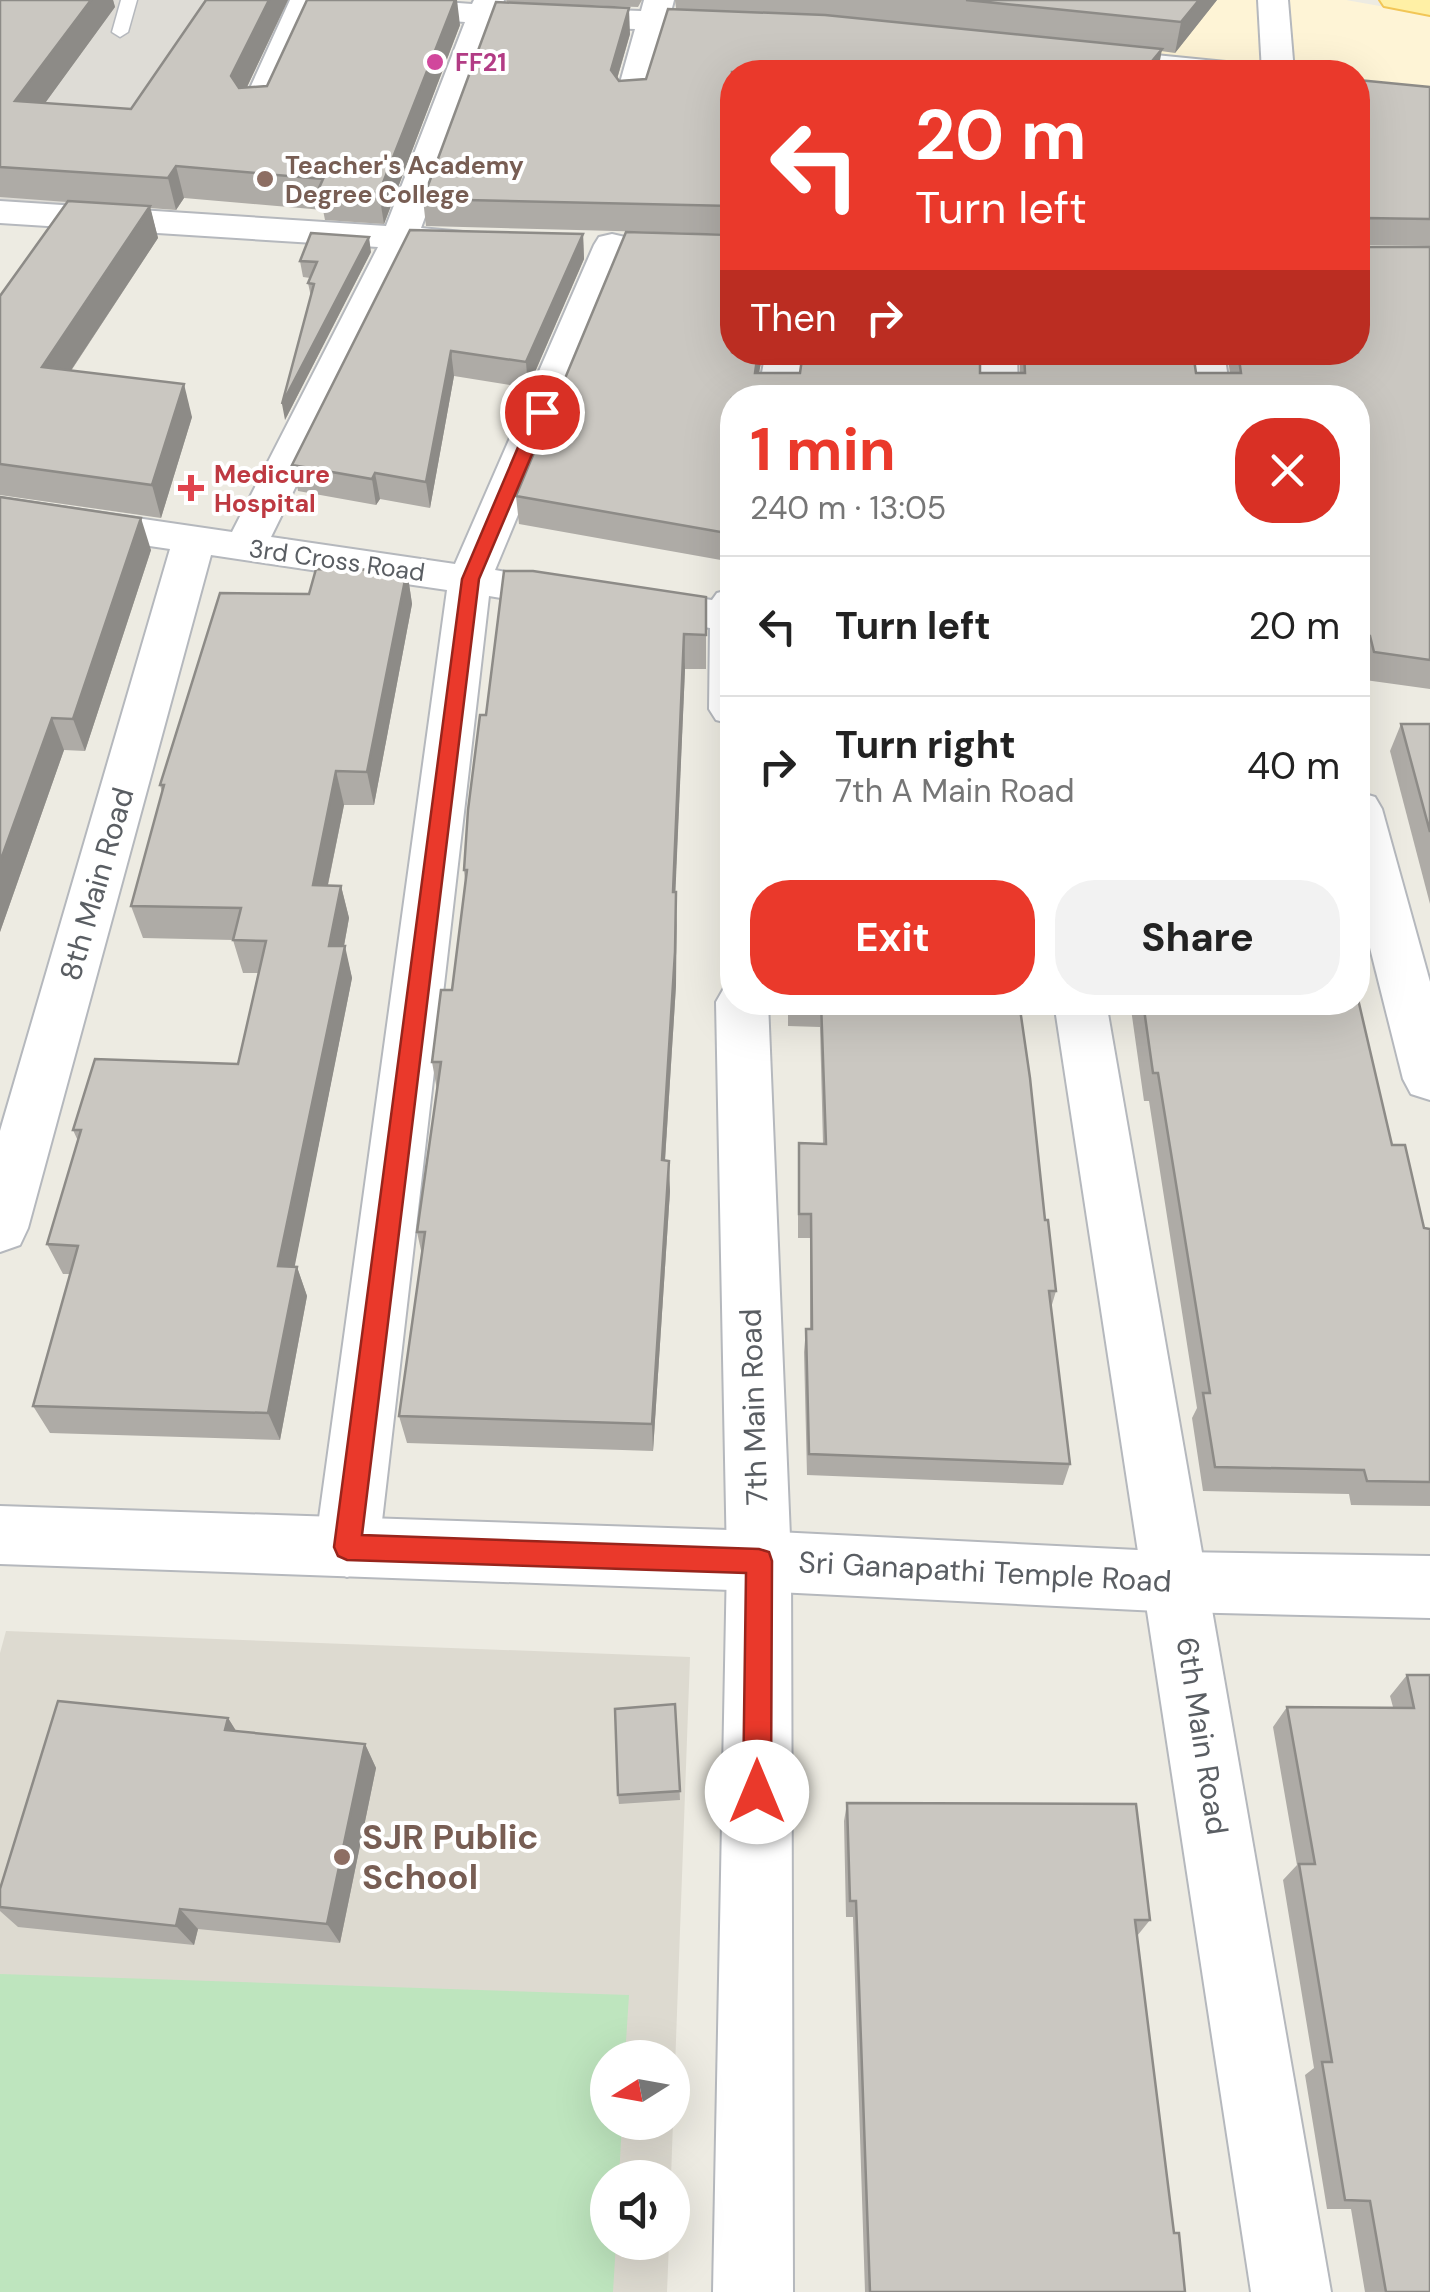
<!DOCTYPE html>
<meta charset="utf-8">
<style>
:root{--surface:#fff;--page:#f2f2f2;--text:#222;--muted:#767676;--line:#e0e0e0;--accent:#ea392b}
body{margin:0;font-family:"DM Sans",sans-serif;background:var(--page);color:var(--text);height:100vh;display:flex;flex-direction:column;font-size:38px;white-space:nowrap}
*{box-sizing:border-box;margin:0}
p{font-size:32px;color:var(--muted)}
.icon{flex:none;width:55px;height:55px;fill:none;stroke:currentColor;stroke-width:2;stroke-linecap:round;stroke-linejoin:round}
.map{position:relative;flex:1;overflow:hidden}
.details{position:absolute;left:720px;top:385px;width:650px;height:630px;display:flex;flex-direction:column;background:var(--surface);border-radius:40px;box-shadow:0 10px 40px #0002}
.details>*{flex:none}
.top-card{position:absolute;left:720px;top:60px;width:650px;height:305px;border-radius:40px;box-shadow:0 10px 40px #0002;background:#ea392b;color:#fff;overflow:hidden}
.needle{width:65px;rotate:259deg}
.buttons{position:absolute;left:590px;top:2040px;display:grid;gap:20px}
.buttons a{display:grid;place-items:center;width:100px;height:100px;border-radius:50%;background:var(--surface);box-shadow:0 10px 40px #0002;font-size:50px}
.pin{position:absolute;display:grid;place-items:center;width:85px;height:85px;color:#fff;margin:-42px;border:5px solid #fff;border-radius:50%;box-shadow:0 2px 10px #0007}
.me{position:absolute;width:110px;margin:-55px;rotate:0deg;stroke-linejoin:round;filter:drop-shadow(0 0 8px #0008)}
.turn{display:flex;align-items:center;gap:35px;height:210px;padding:0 30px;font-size:45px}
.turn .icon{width:130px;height:130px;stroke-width:2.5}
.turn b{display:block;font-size:70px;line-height:85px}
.then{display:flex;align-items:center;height:95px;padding:0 30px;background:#0003;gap:20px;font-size:38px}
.round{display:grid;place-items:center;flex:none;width:105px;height:105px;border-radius:40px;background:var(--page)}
.overview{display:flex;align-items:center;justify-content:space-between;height:170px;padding:0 30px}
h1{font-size:60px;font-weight:700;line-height:75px;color:var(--accent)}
.cta{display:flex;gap:20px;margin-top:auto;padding:20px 30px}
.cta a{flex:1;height:115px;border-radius:40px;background:var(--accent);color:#fff;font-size:40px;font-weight:700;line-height:115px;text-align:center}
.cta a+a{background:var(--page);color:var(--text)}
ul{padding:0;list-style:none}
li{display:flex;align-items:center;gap:30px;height:140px;padding:0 30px;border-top:2px solid var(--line)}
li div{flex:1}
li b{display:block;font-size:38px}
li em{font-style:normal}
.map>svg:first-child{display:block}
.commercial{fill:#fef4d6}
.industrial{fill:#dedcd6}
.education{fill:#dddad0;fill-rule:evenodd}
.green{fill:#bee5be}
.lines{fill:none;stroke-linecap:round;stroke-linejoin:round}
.service-casing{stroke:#b5b8bd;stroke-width:3}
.minor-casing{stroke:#b5b8bd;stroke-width:4}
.tertiary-casing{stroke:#b5b8bd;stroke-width:4}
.primary-casing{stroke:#f2c656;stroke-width:4}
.service{fill:#fff;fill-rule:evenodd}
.minor{fill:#fff;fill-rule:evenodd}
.tertiary{fill:#fff;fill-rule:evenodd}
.primary{fill:#fff0a5;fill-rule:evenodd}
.wall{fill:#aeaba6}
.shaded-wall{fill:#8d8b87}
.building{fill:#cac7c1;stroke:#8d8b87;stroke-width:2.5}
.route{fill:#ea392b;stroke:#98251c;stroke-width:2.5}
.hotel-dot{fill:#d1479c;stroke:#fff;stroke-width:4}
.education-dot{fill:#8d6e63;stroke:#fff;stroke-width:4}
.health-dot{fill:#e0444e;stroke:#fff;stroke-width:4}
.labels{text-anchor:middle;stroke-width:8;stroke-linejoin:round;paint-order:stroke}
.far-hotel-label{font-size:25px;font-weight:bold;fill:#b23c85;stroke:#fff;text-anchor:start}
.far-education-label{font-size:25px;font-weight:bold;fill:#785e54;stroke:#fff;text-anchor:start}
.far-health-label{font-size:25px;font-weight:bold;fill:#be3a42;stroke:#fff;text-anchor:start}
.far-street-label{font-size:25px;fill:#5a5e63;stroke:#fff}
.street-label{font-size:30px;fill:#5a5e63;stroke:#fff}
.near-education-label{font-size:35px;font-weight:bold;fill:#785e54;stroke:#fff;text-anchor:start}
</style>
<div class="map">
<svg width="1430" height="2292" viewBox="0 0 1430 2292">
<rect width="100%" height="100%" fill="#edebe2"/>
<!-- commercial -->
<polygon class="commercial" points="675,0 1346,0 1430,15 1430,92 1358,84 1358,72 1261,72 674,3"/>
<!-- industrial -->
<polygon class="industrial" points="0,0 215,0 66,210 0,204"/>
<!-- education -->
<path class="education" d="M 6,1631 L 690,1657 L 671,2177 L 608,2178 L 608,2242 L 669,2243 L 667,2292 L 0,2292 L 0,1653 ZM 608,2058 L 672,2058 L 672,2122 L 608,2122 Z"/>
<!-- green -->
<polygon class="green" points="0,1974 629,1995 625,2057 608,2058 608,2122 622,2123 619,2177 608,2178 608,2242 616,2243 613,2292 0,2292"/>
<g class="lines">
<!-- service casing -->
<g class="service-casing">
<polygon id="service" points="121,0 137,0 128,32 120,37 112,32"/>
</g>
<!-- minor casing -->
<g class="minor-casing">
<g id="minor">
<polygon points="417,0 472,4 474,0 504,0 502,6 641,11 644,0 674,0 671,12 741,15 752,17 757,24 752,31 741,33 666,30 648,97 644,104 620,104 616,97 635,29 496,24 421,228 494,235 499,243 494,251 481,254 412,249 271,537 455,564 594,245 599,237 612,234 625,237 630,245 495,570 522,575 529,585 522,595 507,599 489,596 379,1547 369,1568 347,1577 325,1568 315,1547 447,590 211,555 28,1228 20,1245 0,1252 0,1131 170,549 0,524 0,498 232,532 378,247 0,223 0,201 386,226 465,22 316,11 269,115 245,115 241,108 290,0"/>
<polygon points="1258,0 1288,0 1294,72 1262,72"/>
<polygon points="1085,48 1226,62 1237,65 1242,72 1135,72 1074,65 1069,58 1074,51"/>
<polygon points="766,352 804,352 796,398 757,398"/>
<polygon points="979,352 1017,352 1018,398 979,398"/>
<polygon points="1186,352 1224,352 1231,398 1192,398"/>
<polygon points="632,589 712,600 717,593 732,589 732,724 716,720 709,709 710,628 617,613 610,603 617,593"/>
<polygon points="1358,792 1375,797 1382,809 1430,982 1430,1100 1411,1094 1403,1079 1358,900"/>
<polygon points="732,985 732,1002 768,1002 791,1561 793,2292 713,2292 727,1561 716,1002 724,988"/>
<polygon points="1054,1002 1106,1002 1331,2292 1251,2292"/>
</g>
</g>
<!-- tertiary casing -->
<g class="tertiary-casing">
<polygon id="tertiary" points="0,1506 759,1531 1178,1552 1430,1556 1430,1618 1178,1612 759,1591 0,1564"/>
</g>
<!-- primary casing -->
<g class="primary-casing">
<polygon id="primary" points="1380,0 1430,0 1430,15 1384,6"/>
</g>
<!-- service -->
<use href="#service" class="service"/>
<!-- minor -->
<use href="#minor" class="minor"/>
<!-- tertiary -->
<use href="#tertiary" class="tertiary"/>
<!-- primary -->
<use href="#primary" class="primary"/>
</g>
<!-- wall -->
<g class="wall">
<polygon points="0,0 113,0 115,7 45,103 131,109 206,0 288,0 247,87 267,86 460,25 384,224 325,220 323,210 184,198 176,210 150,208 158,238 71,371 192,417 161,518 0,495 0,296 67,202 0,197"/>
<polygon points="506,0 642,0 638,7 518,3 630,34 617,79 619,81 646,79 676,8 675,0 1217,0 1175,53 1161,51 1158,72 732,72 732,234 426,226 423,199 507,2"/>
<polygon points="1358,80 1430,87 1430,246 1364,245 1366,247 1430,247 1430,689 1365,680 1360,664 1358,664 1358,398 732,398 732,562 519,524 516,496 732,352 763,352 759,373 1020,373 1020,352 1193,352 1196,373 1230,373 1227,352 1358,352"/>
<polygon points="583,234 584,259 528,388 454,376 430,508 380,499 376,505 298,491 292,465"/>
<polygon points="371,252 285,420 311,297 308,283 310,278 303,277 300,261"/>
<polygon points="0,497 151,550 85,751 64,750 0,932"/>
<polygon points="407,570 412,604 374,805 344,805 328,885 341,886 349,918 344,946 352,978 294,1267 297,1267 307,1296 280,1440 50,1433 33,1406 70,1274 63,1274 47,1244 78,1141 73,1130 238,1064 258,973 243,973 233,940 143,938 131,906 162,792 160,785 309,594"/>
<polygon points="706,597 706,669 685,669 675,892 677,925 676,985 665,1161 670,1191 653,1451 407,1443 399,1416 422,1255 417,1232 437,1090 432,1062 452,990 465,881 464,870 486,715"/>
<polygon points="1401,724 1430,724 1430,904 1390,751"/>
<polygon points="788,1002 1019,1002 1045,1220 1056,1291 1051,1308 1070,1464 1063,1485 807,1475 804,1352 806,1329 810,1329 810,1238 798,1238 798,1168 799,1143 823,1144 820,1027 788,1026"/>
<polygon points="1130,1002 1358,1002 1392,1145 1424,1228 1430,1229 1430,1506 1351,1505 1349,1494 1203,1491 1192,1418 1197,1408 1149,1101 1144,1101"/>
<polygon points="1407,1675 1430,1675 1430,2292 1365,2292 1351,2209 1327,2209 1305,2075 1314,2068 1283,1880 1297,1865 1273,1727 1287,1707 1393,1707 1390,1696"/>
<polygon points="675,1704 680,1800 619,1804 618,1795"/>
<polygon points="228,1718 236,1731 365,1744 376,1768 340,1943 198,1929 194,1945 18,1927 0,1911 0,1889"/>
<polygon points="847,1803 1150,1920 1137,1936 1174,2233 1185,2292 865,2292 853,1917 846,1917 844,1821"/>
</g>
<!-- shaded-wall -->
<g class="shaded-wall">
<polygon points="91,0 113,0 115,7 24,132 15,101"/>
<polygon points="269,0 288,0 238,106 231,76"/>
<polygon points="455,0 457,0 460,25 384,224 379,193"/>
<polygon points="1199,0 1217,0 1175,53 1181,22"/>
<polygon points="629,8 630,34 612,96 611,70"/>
<polygon points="1162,49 1158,72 1143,72"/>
<polygon points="176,166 184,198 176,210 168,178"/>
<polygon points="150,206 158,238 52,399 42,367"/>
<polygon points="583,234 584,259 528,388 526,362"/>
<polygon points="369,237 371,252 285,420 282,404"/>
<polygon points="451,351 454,376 430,508 426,482"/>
<polygon points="758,352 763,352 754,398 755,373"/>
<polygon points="184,384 192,417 161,518 152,485"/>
<polygon points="375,473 380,499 376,505 372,479"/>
<polygon points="141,518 151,550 85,751 73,719"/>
<polygon points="407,570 412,604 374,805 367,772"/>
<polygon points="684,634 685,669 674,925 673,892"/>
<polygon points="52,718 64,750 0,932 0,862"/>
<polygon points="336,771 344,805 321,918 313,885"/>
<polygon points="341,886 349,918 338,978 329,946"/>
<polygon points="676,892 676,985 663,1191 662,1160"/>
<polygon points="345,946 352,978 289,1295 278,1266"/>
<polygon points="669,1161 670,1191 653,1451 652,1424"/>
<polygon points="297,1267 307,1296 280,1440 268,1413"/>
<polygon points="228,1718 243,1742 225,1730"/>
<polygon points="365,1744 376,1768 340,1943 327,1924"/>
<polygon points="180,1909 198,1929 194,1945 176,1926"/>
</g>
<!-- building -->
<g class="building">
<polygon points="0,0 91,0 15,101 131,109 206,0 269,0 231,76 239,88 267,86 307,0 455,0 379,193 319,188 323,179 176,166 168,178 0,167"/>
<polygon points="966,0 1199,0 1181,22"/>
<polygon points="496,2 629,8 611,70 619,81 646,79 668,9 825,15 1162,49 1143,72 732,72 732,206 423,199"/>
<polygon points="1358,80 1430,87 1430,219 1366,218 1362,222 1362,244 1366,247 1430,247 1430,660 1374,652 1370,636 1358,635 1358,398 732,398 732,534 516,496 626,232 732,235 732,352 758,352 755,373 800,373 803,352 980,352 980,373 1025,373 1024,352 1193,352 1196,373 1241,373 1238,352 1358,352"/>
<polygon points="68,201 150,206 42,367 184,384 152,485 0,464 0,296"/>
<polygon points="410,230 583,234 526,362 451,351 426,482 375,473 372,479 292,465"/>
<polygon points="311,233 369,237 282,404 314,284 308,283 317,262 300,261"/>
<polygon points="0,497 141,518 73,719 52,718 0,862"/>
<polygon points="316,569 407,570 367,772 336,771 313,885 341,886 329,946 345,946 278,1266 297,1267 268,1413 33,1406 78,1246 47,1244 81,1130 73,1130 95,1059 238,1064 266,941 233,940 241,908 131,906 164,785 160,785 220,593 309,594"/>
<polygon points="504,571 533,571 706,597 706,635 684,634 673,892 676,892 675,952 662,1160 669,1161 652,1424 399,1416 425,1232 417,1232 441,1062 432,1062 441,990 452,990 467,870 464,870 468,810 480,715 486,715"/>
<polygon points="1401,724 1430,724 1430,832"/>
<polygon points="1358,999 1392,1145 1405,1145 1424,1228 1430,1229 1430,1482 1367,1481 1364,1470 1215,1467 1203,1393 1210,1393 1158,1073 1153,1073 1143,1002 1358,1002"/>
<polygon points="821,1002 1019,1002 1030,1078 1045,1220 1048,1220 1056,1291 1049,1291 1070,1464 809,1454 806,1329 812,1329 811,1214 799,1214 799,1143 826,1144"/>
<polygon points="1407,1675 1430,1675 1430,2292 1386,2292 1370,2201 1345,2200 1322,2062 1332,2062 1299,1864 1315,1864 1287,1707 1414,1708"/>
<polygon points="58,1701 228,1718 225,1730 365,1744 327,1924 180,1909 176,1926 0,1907 0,1889"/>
<polygon points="675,1704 680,1791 618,1795 615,1709"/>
<polygon points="847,1803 1136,1804 1150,1920 1135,1920 1174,2233 1179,2233 1185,2292 870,2292 856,1901 850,1901"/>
</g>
<!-- route -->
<polygon class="route" points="542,407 550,412 479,579 362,1535 759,1549 769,1552 772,1561 771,1792 767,1802 757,1806 747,1802 743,1792 746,1573 347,1560 338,1556 334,1547 462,579 533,412"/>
<!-- markers -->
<circle class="hotel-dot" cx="435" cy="62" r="10"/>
<g class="education-dot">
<circle cx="265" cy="179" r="10"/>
<circle cx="342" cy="1857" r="10"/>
</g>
<path class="health-dot" d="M186 473h10v10h10v10h-10v10h-10v-10h-10v-10h10z"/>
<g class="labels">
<!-- far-hotel labels -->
<g class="far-hotel-label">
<text x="455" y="71">FF21</text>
</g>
<!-- far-education labels -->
<g class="far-education-label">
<text x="285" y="174">Teacher's Academy<tspan x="285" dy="29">Degree College</tspan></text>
</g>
<!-- far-health labels -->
<g class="far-health-label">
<text x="214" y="483">Medicure<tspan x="214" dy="29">Hospital</tspan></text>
</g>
<!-- far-street labels -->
<g class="far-street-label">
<text transform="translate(337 560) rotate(8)" y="9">3rd Cross Road</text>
</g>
<!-- street labels -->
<g class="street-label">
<text transform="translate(97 884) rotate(-74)" y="10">8th Main Road</text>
<text transform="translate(754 1407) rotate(-92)" y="10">7th Main Road</text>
<text transform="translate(985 1572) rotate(3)" y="10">Sri Ganapathi Temple Road</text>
<text transform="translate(1202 1736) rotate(81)" y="10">6th Main Road</text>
</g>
<!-- near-education labels -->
<g class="near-education-label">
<text x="362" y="1849">SJR Public<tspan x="362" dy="40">School</tspan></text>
</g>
</g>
</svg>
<div class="buttons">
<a><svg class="needle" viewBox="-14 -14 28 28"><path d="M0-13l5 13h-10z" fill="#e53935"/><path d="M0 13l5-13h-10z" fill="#767676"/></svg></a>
<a><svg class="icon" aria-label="sound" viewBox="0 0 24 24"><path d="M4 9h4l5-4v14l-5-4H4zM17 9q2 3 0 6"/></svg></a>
</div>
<div class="pin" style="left:542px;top:412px;background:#d93025"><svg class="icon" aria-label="arrive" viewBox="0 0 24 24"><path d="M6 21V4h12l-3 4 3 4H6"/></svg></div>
<svg class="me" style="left:757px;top:1792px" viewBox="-20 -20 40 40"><circle r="19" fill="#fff"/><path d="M0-13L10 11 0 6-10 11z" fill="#ea392b"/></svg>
<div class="top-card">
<div class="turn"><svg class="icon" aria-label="left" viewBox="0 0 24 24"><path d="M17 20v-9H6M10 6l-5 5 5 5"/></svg><div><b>20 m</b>Turn left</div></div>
<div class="then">Then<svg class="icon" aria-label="right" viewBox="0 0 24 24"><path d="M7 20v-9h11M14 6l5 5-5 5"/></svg></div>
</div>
<section class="details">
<div class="overview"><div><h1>1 min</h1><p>240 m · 13:05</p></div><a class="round" style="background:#d93025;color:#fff"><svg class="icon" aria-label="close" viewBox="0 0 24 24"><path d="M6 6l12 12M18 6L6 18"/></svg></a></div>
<ul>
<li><svg class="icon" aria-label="left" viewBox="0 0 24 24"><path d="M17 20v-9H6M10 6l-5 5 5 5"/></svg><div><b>Turn left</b></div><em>20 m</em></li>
<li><svg class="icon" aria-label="right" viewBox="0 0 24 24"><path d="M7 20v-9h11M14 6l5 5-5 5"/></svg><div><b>Turn right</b><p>7th A Main Road</p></div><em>40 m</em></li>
</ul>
<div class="cta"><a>Exit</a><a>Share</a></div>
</section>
</div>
